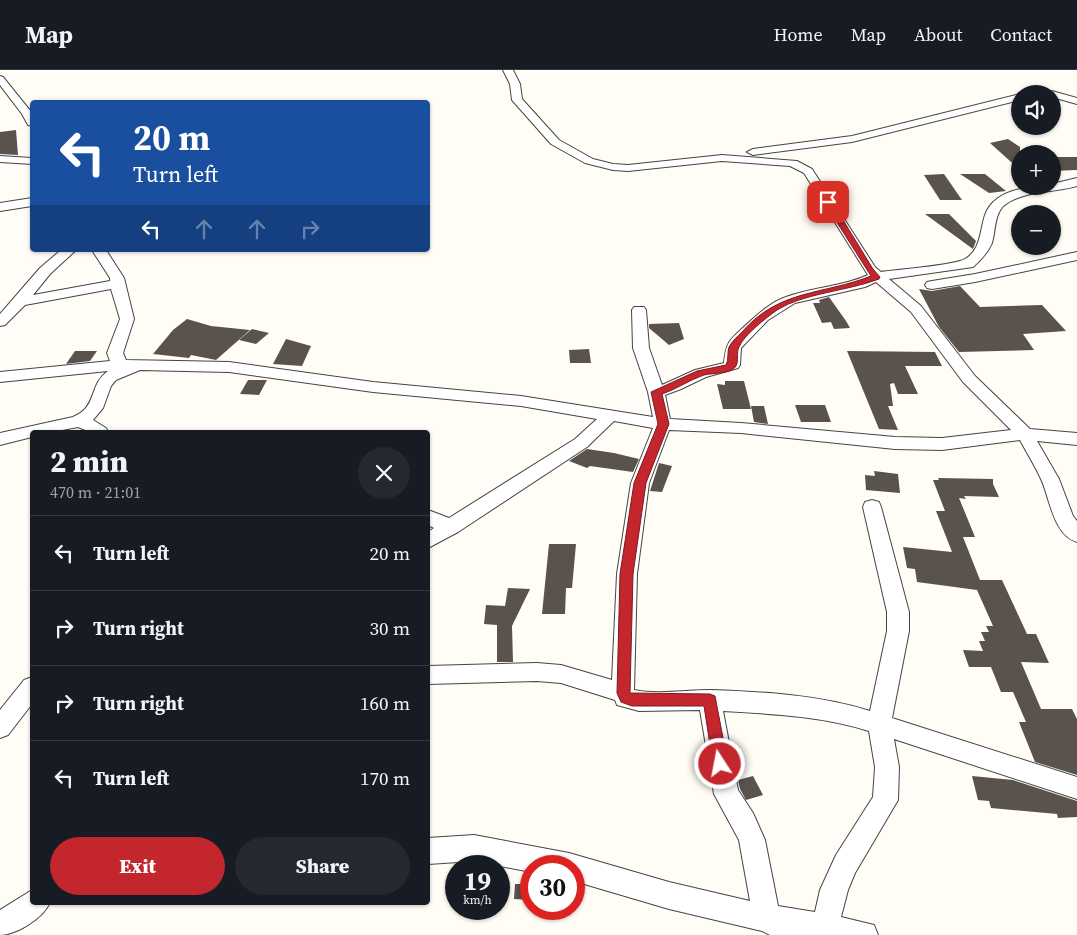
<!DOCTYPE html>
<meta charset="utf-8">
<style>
:root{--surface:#171b24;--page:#242831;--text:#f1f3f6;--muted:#9ea1a6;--line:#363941;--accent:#c4262e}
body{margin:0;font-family:"Source Serif 4",serif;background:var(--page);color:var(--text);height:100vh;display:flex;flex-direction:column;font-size:19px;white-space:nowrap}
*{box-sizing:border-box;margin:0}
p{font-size:16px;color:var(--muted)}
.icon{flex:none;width:28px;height:28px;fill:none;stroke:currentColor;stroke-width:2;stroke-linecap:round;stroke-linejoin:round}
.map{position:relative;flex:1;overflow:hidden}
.details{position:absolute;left:30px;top:360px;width:400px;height:475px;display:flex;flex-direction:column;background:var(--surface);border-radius:5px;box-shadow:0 1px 4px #0004}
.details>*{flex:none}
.top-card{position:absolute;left:30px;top:30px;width:400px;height:152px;border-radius:5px;box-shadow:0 1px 4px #0004;background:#1a4fa0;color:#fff;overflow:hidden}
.controls{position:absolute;left:1011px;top:15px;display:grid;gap:10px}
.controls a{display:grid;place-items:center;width:50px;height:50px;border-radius:50%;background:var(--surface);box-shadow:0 1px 4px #0004;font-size:25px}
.speed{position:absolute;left:445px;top:785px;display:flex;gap:10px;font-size:25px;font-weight:700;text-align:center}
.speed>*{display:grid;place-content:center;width:65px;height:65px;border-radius:50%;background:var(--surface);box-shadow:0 1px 4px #0004;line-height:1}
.speed small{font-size:12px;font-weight:400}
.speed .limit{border:8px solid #d22;background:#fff;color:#111}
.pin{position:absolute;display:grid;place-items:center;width:42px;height:42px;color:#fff;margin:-21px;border-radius:10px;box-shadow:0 2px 8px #0006}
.me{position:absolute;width:55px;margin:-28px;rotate:349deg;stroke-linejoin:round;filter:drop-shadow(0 0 4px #0008)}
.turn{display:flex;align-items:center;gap:18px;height:105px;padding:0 20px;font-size:22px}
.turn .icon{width:65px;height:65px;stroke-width:2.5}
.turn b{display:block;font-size:35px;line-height:42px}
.lanes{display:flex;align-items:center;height:48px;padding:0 20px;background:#0003;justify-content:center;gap:25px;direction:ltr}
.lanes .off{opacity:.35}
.round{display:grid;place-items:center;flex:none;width:52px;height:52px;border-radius:26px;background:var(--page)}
.summary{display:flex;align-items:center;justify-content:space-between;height:85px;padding:0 20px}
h1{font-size:30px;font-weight:800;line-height:38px}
.action{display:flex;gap:10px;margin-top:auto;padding:10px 20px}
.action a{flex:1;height:58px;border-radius:30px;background:var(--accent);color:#fff;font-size:20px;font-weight:800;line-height:58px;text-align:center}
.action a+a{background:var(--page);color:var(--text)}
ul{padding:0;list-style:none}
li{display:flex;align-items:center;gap:15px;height:75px;padding:0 20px;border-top:1px solid var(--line)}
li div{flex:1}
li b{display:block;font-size:19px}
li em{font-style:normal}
header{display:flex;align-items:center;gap:30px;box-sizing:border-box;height:70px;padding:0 25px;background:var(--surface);border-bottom:1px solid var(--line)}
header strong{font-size:24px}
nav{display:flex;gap:28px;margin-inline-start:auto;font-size:18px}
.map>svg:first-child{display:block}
.building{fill:#5a524d}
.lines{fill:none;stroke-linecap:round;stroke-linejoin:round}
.minor-casing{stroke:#444;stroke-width:2}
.minor{fill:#fff;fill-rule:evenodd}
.route{fill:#c4262e;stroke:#7f191e}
</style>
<header>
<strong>Map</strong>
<nav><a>Home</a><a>Map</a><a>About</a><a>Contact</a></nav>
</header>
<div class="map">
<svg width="1077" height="865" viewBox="0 0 1077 865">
<rect width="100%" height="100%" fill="#fffdf5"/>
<!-- building -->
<g class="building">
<polygon points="16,60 18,85 0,84 0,62"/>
<polygon points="1008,69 1020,77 1020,100 990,73"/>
<polygon points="1052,87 1077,87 1077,100 1052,101"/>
<polygon points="944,104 962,130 940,130 924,105"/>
<polygon points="960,104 985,104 1006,121 989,123"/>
<polygon points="925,144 949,144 976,171 973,179"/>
<polygon points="960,216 980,237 1042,235 1066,261 1023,264 1034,280 959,282 939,257 919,219 932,221"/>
<polygon points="829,227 846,251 850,258 834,259 831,252 822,253 813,233 820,233 819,230"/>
<polygon points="187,249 211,256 250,260 216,290 191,285 189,288 153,284 173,260"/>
<polygon points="679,253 684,269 669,275 649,258 649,254"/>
<polygon points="252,259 269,263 256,274 239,270"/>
<polygon points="286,269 311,276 302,296 273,294"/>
<polygon points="589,279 591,293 570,293 569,280"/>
<polygon points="75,281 97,281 90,291 66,294"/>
<polygon points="847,281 935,282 942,296 905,296 918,324 898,324 894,313 890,314 893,336 888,336 898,360 879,359"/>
<polygon points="248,310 267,310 259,325 240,324"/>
<polygon points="725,311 744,311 751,339 723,339 717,314 725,315"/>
<polygon points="795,335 825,335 831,352 801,352"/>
<polygon points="751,336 764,336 768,354 754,352"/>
<polygon points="587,379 614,383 639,389 633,402 590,396 587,398 569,391"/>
<polygon points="659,393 672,396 662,422 650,421"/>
<polygon points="874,401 898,404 900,423 866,420 865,405 875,406"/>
<polygon points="938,408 993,409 993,414 999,427 964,426 966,429 959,428 975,467 963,467 980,510 1002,510 1027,564 1036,564 1049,593 1021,592 1041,639 1072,639 1077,649 1077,705 1035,692 1019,652 1026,652 1013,622 1001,622 991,597 969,597 963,580 983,581 979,571 985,571 981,562 989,562 986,556 993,556 977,520 917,512 915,499 907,498 903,477 952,482 936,441 945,441 933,410 939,410"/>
<polygon points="549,474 576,474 572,518 566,518 565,544 542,544"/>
<polygon points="508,518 530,519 512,556 513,592 497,592 497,555 484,554 486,535 505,536"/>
<polygon points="753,706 763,725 746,730 740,719 738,710"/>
<polygon points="972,706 1013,710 1077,731 1077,747 1058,748 1057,744 991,738 989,731 978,730"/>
<polygon points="515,814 531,814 531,830 514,829"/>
</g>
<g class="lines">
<!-- minor casing -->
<g class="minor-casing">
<g id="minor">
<path d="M 503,0 L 513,0 L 520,14 L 522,29 L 559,70 L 593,89 L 613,94 L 628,95 L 722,85 L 797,91 L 812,99 L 875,197 L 881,202 C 895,200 956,195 965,189 C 981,180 980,160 985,145 C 994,119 1030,116 1052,116 L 1052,114 L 1077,108 L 1077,116 C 1054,123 1026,120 1006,134 C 994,142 996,160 992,173 C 988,182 981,190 973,197 L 889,209 L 921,236 L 975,306 L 1030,359 L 1077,363 L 1077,375 L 1037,371 L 1059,409 L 1073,446 L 1077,451 L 1077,472 C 1053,465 1050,428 1041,409 C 1035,396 1027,383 1020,370 L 942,380 L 895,379 L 741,363 L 669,360 L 649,413 L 637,504 L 634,620 C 659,625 686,620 711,620 C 765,622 819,625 870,641 L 887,561 L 887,542 L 863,437 L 865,432 L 872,430 L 879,432 L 881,437 L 909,542 L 909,561 L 892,648 L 1077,707 L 1077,729 L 894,669 L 899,697 L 898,730 L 855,803 L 848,820 L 841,847 L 874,855 L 878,865 L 770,865 L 762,861 L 669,839 L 574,811 L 574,796 L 531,796 L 531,802 L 474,791 L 428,794 L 428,768 L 474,765 L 569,783 L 669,812 L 750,831 L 739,770 L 714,724 L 700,640 L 639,641 L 617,635 L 615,630 L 561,613 L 537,611 L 428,614 L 428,596 L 537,593 L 561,595 L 612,610 L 617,504 L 631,413 L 653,358 L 614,351 L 587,377 L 458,462 L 428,478 L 428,462 L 434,458 L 428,455 L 428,440 L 449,448 L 575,369 L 597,349 L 521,336 L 373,322 L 229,302 L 140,300 L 116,310 L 111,316 L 103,338 L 93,350 L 106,358 L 108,362 L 90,362 L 78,357 L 52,362 L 32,362 L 32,367 L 0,375 L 0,363 L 73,347 C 77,345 81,343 84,340 C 95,330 92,312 108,301 L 0,312 L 0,302 L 110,291 L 107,283 L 120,249 L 111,219 L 25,235 L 5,255 L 0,256 L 0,244 L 40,198 L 61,180 L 76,180 L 50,204 L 33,225 L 110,211 L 110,208 L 92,180 L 106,180 L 124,208 L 134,249 L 123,283 L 126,290 L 229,292 L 373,312 L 521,326 L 653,347 L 648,322 L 633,278 L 632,240 L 634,237 L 644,237 L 646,240 L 649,278 L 662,315 L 695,300 L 724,293 C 726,271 730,270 746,255 C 757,245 771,232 786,227 C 813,217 842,217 868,205 L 804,103 L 790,96 L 722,91 L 628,101 L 613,100 L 585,93 L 551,74 L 512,30 L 510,14 ZM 876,212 L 911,242 L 963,312 L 1011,360 L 942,368 L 895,367 L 741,353 L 670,349 L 665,325 L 681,319 L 706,307 L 738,298 L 740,295 L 741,278 L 768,250 L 795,233 L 865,217 ZM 723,641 C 773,644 821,646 869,661 L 875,697 L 873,727 L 836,785 L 820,820 L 815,842 L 778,836 L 765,770 L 753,743 L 738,720 Z"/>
<polygon points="0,6 3,7 32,43 32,56 28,55 22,44 0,15"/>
<polygon points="1052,21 1077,28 1077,34 1052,27 1052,24 1047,24"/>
<polygon points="1020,24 1020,30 852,72 753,85 747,82 753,79 852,66"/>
<polygon points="0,86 32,88 32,94 0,92"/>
<polygon points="32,128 32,136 0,141 0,133"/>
<polygon points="1077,182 1077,190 975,212 932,219 927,218 925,215 927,212 932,211 975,204"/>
<polygon points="32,607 32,634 8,665 0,668 0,640 24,610"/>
<path d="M 32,820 L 32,832 L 50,832 C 44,848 16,865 0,865 L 0,840 Z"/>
</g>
</g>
<!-- minor -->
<use href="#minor" class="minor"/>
</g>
<!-- route -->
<path class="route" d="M 828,130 L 832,132 L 873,199 L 880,207 L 879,209 C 848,221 804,223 777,240 C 766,248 744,265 739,277 C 736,283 739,291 736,296 C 732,304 712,303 704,305 C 689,310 677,319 662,324 L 669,354 L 646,413 L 633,504 L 630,623 L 710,624 L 715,626 L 728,694 L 725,699 L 720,701 L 715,699 L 713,694 L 704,636 L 632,636 L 621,632 L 617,623 L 620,504 L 634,413 L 658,354 L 651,322 L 697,301 L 726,295 C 729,290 727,282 729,277 C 732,271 738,266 742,262 C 779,219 823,225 871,206 L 824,132 Z"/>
</svg>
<div class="controls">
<a><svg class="icon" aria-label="sound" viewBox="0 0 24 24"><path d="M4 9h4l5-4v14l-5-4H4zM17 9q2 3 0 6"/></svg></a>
<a>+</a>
<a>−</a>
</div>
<div class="speed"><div>19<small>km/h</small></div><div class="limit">30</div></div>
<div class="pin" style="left:828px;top:132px;background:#d93025"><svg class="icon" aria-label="arrive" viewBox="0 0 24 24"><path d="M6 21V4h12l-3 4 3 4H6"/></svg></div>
<svg class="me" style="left:720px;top:694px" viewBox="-20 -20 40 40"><circle r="17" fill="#c4262e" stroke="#fff" stroke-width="3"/><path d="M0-11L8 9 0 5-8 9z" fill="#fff"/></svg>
<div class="top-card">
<div class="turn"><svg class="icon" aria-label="left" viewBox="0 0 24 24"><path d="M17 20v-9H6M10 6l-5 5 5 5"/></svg><div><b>20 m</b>Turn left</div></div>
<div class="lanes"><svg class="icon" aria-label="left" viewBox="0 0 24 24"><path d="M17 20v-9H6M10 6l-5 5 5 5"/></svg><svg class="icon off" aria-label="ahead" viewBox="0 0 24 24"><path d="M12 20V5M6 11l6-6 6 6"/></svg><svg class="icon off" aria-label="ahead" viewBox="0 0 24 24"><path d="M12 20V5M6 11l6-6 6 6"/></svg><svg class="icon off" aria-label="right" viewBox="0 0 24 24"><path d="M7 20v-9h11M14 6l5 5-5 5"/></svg></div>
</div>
<section class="details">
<div class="summary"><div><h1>2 min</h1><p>470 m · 21:01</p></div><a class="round"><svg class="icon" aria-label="close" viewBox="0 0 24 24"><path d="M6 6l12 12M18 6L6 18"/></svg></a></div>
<ul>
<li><svg class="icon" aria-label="left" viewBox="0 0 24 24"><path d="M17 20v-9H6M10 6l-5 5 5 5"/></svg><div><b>Turn left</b></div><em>20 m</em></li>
<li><svg class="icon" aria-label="right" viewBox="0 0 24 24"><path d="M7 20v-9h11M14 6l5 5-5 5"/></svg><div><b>Turn right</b></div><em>30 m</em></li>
<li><svg class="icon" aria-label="right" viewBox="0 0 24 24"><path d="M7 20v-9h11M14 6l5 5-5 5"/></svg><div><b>Turn right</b></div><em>160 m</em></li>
<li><svg class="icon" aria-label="left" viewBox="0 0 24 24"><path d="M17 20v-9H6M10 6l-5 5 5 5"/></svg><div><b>Turn left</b></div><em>170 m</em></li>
</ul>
<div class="action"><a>Exit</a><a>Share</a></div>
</section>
</div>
